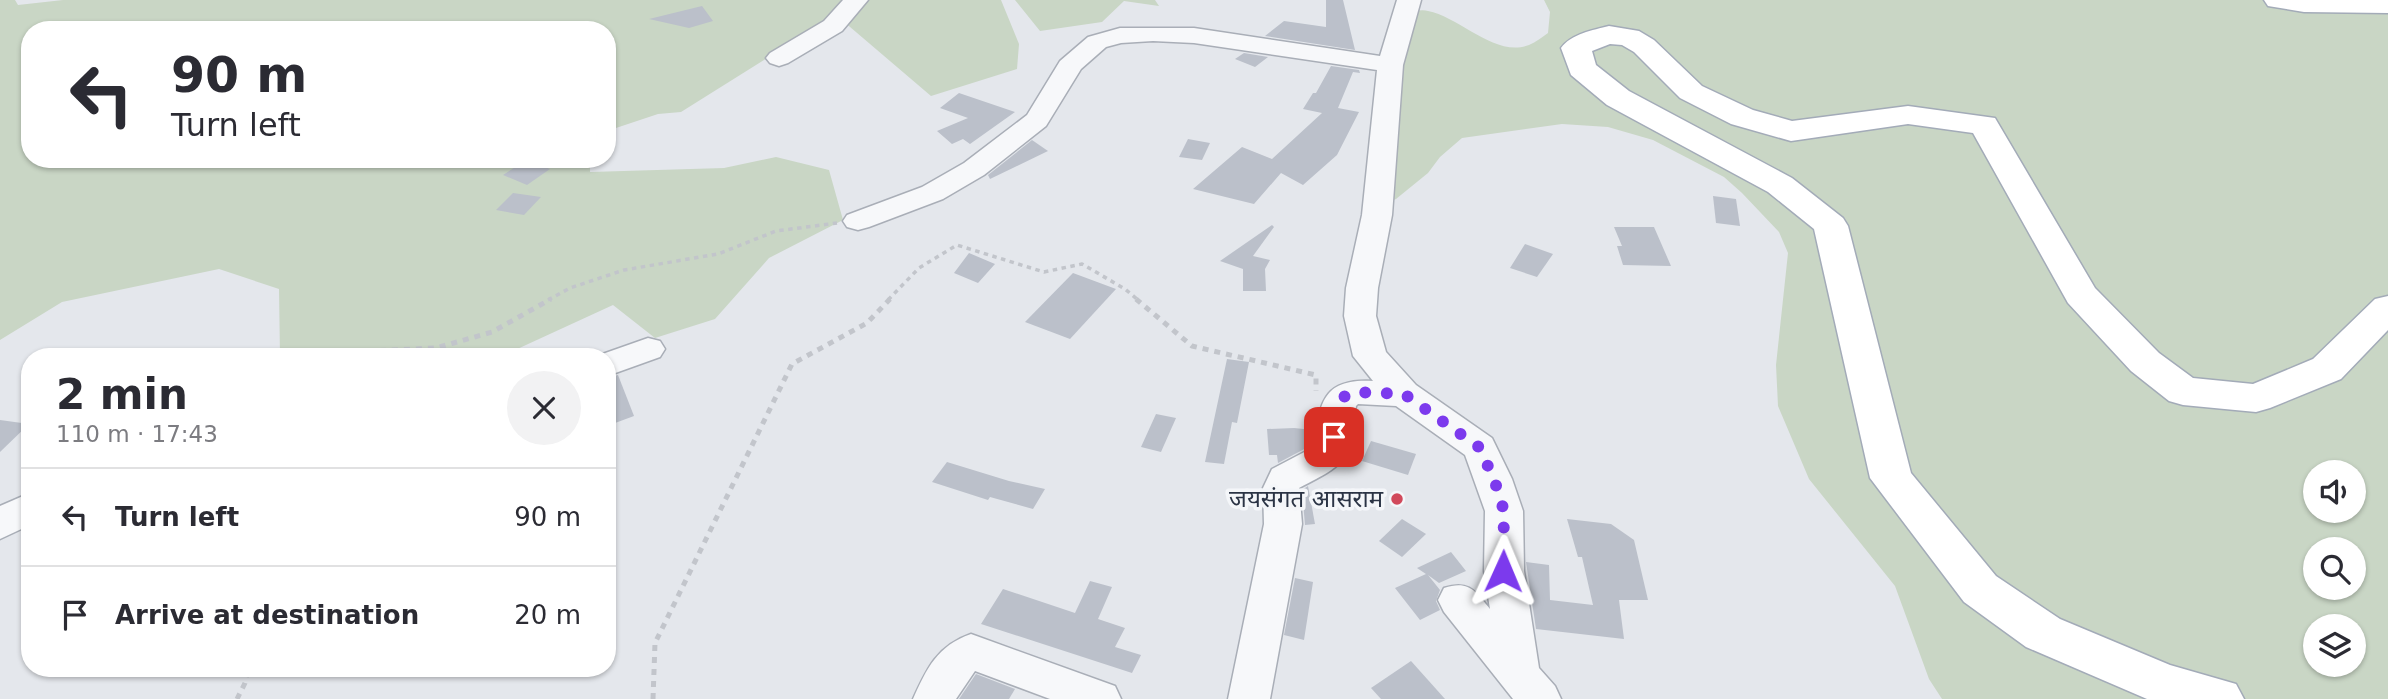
<!DOCTYPE html>
<meta charset="utf-8">
<style>
:root{--surface:#fff;--page:#f2f2f3;--text:#2b2b33;--muted:#7c7c81;--line:#e1e1e2}
body{margin:0;font-family:"DejaVu Sans","Noto Sans Devanagari",sans-serif;background:var(--page);color:var(--text);height:100vh;display:flex;flex-direction:column;font-size:26px;white-space:nowrap}
*{box-sizing:border-box;margin:0}
p{font-size:23px;color:var(--muted)}
.icon{flex:none;width:38px;height:38px;fill:none;stroke:currentColor;stroke-width:2;stroke-linecap:round;stroke-linejoin:round}
.map{position:relative;flex:1;overflow:hidden}
.details{position:absolute;left:21px;top:348px;width:595px;height:329px;display:flex;flex-direction:column;background:var(--surface);border-radius:28px;box-shadow:0 2px 5px #0004}
.details>*{flex:none}
.guide{position:absolute;left:21px;top:21px;width:595px;height:147px;border-radius:28px;box-shadow:0 2px 5px #0004;background:#fff;color:var(--text);overflow:hidden}
.fabs{position:absolute;left:2303px;top:460px;display:grid;gap:14px}
.fabs a{display:grid;place-items:center;width:63px;height:63px;border-radius:50%;background:var(--surface);box-shadow:0 2px 5px #0004;font-size:35px}
.pin{position:absolute;display:grid;place-items:center;width:60px;height:60px;color:#fff;margin:-30px;border-radius:14px;box-shadow:0 4px 10px #0006}
.me{position:absolute;width:77px;margin:-38px;rotate:1deg;stroke-linejoin:round;filter:drop-shadow(0 0 5px #0008)}
.turn{display:flex;align-items:center;gap:24px;height:147px;padding:0 35px;font-size:32px}
.turn .icon{width:91px;height:91px;stroke-width:2.5}
.turn b{display:block;font-size:49px;line-height:60px}
.round{display:grid;place-items:center;flex:none;width:74px;height:74px;border-radius:37px;background:var(--page)}
.headline{display:flex;align-items:center;justify-content:space-between;height:119px;padding:0 35px}
h1{font-size:42px;font-weight:600;line-height:52px}
ul{padding:0;list-style:none}
li{display:flex;align-items:center;gap:21px;height:98px;padding:0 35px;border-top:2px solid var(--line)}
li div{flex:1}
li b{display:block;font-size:26px}
li em{font-style:normal}
.map>svg:first-child{display:block}
.green{fill:#c9d6c5;fill-rule:evenodd}
.building{fill:#bbc0ca}
.lines{fill:none;stroke-linecap:round;stroke-linejoin:round}
.minor-casing{stroke:#a9aeb7;stroke-width:3}
.major-casing{stroke:#a3abb8;stroke-width:3}
.path-far1{stroke:#c2c5cb;stroke-width:3.5;stroke-dasharray:4.5 4.5;stroke-linecap:butt}
.path{stroke:#c2c5cb;stroke-width:5;stroke-dasharray:6 6;stroke-linecap:butt}
.minor{fill:#f7f8fa;fill-rule:evenodd}
.major{fill:#fff;fill-rule:evenodd}
.route{stroke:#7c3aed;stroke-width:12;stroke-dasharray:0 21.6}
.poi-dot{fill:#d1495b;stroke:#f4f6f9;stroke-width:2.5}
.labels{text-anchor:middle;stroke-width:7;stroke-linejoin:round;paint-order:stroke}
.poi-label{font-size:24px;fill:#2b3445;stroke:#f4f6f9;text-anchor:end}
</style>
<div class="map">
<svg width="2388" height="699" viewBox="0 0 2388 699">
<rect width="100%" height="100%" fill="#e4e7ec"/>
<!-- green -->
<g class="green">
<polygon points="0,0 15,0 18,5 63,0 1001,0 1019,44 1017,69 931,96 836,15 681,112 658,114 607,131 607,30 30,30 30,159 590,159 590,172 724,168 776,157 829,170 843,220 769,258 715,319 655,338 613,305 500,357 280,357 279,289 219,269 62,302 0,340"/>
<polygon points="1015,0 1155,0 1159,6 1124,1 1102,22 1040,31"/>
<path d="M 1544,0 L 2388,0 L 2388,699 L 1942,699 L 1929,679 L 1895,586 L 1809,479 L 1778,406 L 1776,365 L 1788,253 L 1779,232 L 1742,193 L 1724,177 L 1653,140 L 1608,127 L 1562,124 L 1462,138 L 1440,157 L 1428,173 L 1396,199 L 1384,204 C 1380,195 1374,184 1371,174 C 1359,129 1390,56 1406,13 C 1413,12 1421,9 1428,11 C 1460,17 1495,58 1529,45 C 1536,42 1542,37 1548,33 L 1550,12 ZM 2315,472 L 2354,472 L 2354,511 L 2315,511 ZM 2315,550 L 2354,550 L 2354,588 L 2315,588 ZM 2315,626 L 2354,626 L 2354,665 L 2315,665 Z"/>
</g>
<!-- building -->
<g class="building">
<polygon points="1326,0 1343,0 1355,50 1265,36 1284,21 1326,27"/>
<polygon points="702,6 713,21 689,28 649,19"/>
<polygon points="1244,53 1268,57 1255,67 1235,59"/>
<polygon points="1331,66 1359,70 1360,73 1353,72 1338,108 1359,112 1337,155 1303,185 1281,173 1254,204 1193,189 1242,147 1272,159 1322,113 1303,109 1313,93 1316,93"/>
<polygon points="959,93 1015,112 970,144 963,139 952,144 937,131 968,118 940,108"/>
<polygon points="1188,139 1210,143 1202,160 1179,157"/>
<polygon points="1032,140 1048,151 990,179 988,175"/>
<polygon points="526,160 550,169 527,185 503,175"/>
<polygon points="513,193 541,197 524,215 496,210"/>
<polygon points="1713,196 1736,199 1740,226 1716,223"/>
<polygon points="1272,225 1274,227 1253,256 1270,260 1265,269 1266,291 1243,291 1243,269 1220,261"/>
<polygon points="1614,227 1654,227 1671,266 1623,265 1617,246 1622,246"/>
<polygon points="1525,244 1553,254 1537,277 1510,268"/>
<polygon points="969,253 995,264 978,283 954,273"/>
<polygon points="1073,273 1116,289 1070,339 1025,322"/>
<polygon points="1227,359 1249,362 1237,423 1232,422 1224,464 1205,462"/>
<polygon points="618,375 634,416 607,426 607,378"/>
<polygon points="1156,414 1176,418 1161,452 1141,447"/>
<polygon points="0,420 29,424 0,452"/>
<polygon points="1294,428 1313,430 1310,446 1278,463 1277,455 1269,455 1267,429"/>
<polygon points="1371,441 1416,454 1408,475 1362,461"/>
<polygon points="947,462 1009,481 1045,489 1033,509 990,497 988,500 932,482"/>
<polygon points="1308,486 1315,524 1305,525 1302,490"/>
<polygon points="1402,519 1426,534 1402,557 1379,541"/>
<polygon points="1567,519 1611,524 1634,540 1648,600 1619,600 1624,639 1536,629 1526,562 1549,565 1550,600 1593,605 1582,557 1578,557"/>
<polygon points="1451,552 1466,571 1439,583 1428,575 1440,590 1436,601 1440,610 1420,620 1395,588 1426,574 1417,568"/>
<polygon points="1295,578 1313,582 1304,640 1284,635"/>
<polygon points="1090,581 1112,587 1098,619 1125,628 1115,647 1141,655 1132,673 981,624 1003,589 1075,613"/>
<polygon points="1411,661 1445,699 1381,699 1371,688"/>
<polygon points="976,674 1015,689 1009,699 959,699"/>
</g>
<g class="lines">
<!-- minor casing -->
<g class="minor-casing">
<g id="minor">
<polygon points="843,0 868,0 842,31 788,63 779,66 770,63 766,58 770,53 824,21"/>
<path d="M 1397,0 L 1421,0 L 1403,65 L 1392,215 L 1378,288 L 1376,316 L 1386,352 L 1416,385 L 1492,438 L 1512,479 L 1523,511 L 1524,571 L 1539,668 L 1555,686 L 1561,699 L 1513,699 L 1444,612 L 1438,600 L 1444,588 C 1469,580 1475,591 1490,609 L 1484,571 L 1485,511 L 1465,455 L 1396,406 L 1358,404 L 1356,406 C 1346,462 1352,461 1299,488 L 1302,524 L 1270,699 L 1228,699 L 1264,524 L 1263,488 L 1272,469 L 1312,448 C 1321,405 1320,378 1373,381 L 1353,356 L 1344,316 L 1346,288 L 1362,215 L 1377,70 L 1194,43 L 1153,41 L 1121,43 L 1106,47 L 1081,69 L 1046,126 L 984,175 L 943,199 L 869,227 L 858,230 L 847,227 L 843,221 L 847,215 L 922,187 L 964,163 L 1027,115 L 1060,61 L 1088,37 L 1120,28 L 1194,28 L 1380,56 Z"/>
<polygon points="648,338 660,341 665,349 660,357 607,376 607,357 594,357"/>
<polygon points="30,493 30,525 0,539 0,506"/>
<path d="M 971,634 L 1115,686 L 1121,699 L 1050,699 L 975,671 L 956,699 L 913,699 C 927,668 937,646 971,634 Z"/>
</g>
</g>
<!-- major casing -->
<g class="major-casing">
<g id="major">
<polygon points="2264,0 2388,0 2388,13 2304,12 2268,6"/>
<path d="M 1609,26 L 1639,31 L 1654,40 L 1702,86 L 1753,110 L 1792,121 L 1908,106 L 1995,118 L 2095,288 L 2159,353 L 2193,378 L 2253,384 L 2313,359 L 2375,299 L 2388,296 L 2388,330 L 2341,379 L 2270,408 L 2256,412 L 2183,405 L 2169,401 L 2131,371 L 2068,303 L 1973,133 L 1908,124 L 1791,141 L 1731,124 L 1680,98 L 1634,52 L 1622,45 L 1610,44 L 1592,51 L 1596,65 L 1629,91 L 1792,178 L 1843,218 L 1848,226 L 1911,473 L 1996,576 L 2060,619 L 2170,665 L 2236,684 L 2244,699 L 2147,699 L 2026,647 L 1964,602 L 1870,478 L 1814,229 L 1768,192 L 1607,105 L 1571,75 L 1561,48 C 1571,34 1593,30 1609,26 Z"/>
</g>
</g>
<!-- path-far1 -->
<g class="path-far1">
<polyline points="548,300 570,288 624,270 718,254 776,231 837,223"/>
<polyline points="888,300 919,268 957,245 1044,272 1082,264 1125,289 1138,300"/>
</g>
<!-- path -->
<g class="path">
<polyline points="1136,299 1192,346 1316,375 1316,391"/>
<polyline points="333,357 345,352 436,348 492,332 551,299"/>
<polyline points="237,699 245,683 248,668"/>
<polyline points="653,699 655,643 792,364 867,323 890,299"/>
</g>
<!-- minor -->
<use href="#minor" class="minor"/>
<!-- major -->
<use href="#major" class="major"/>
</g>
<g class="lines">
<!-- route -->
<polyline class="route" points="1334,437 1339,402 1345,396 1356,392 1404,394 1479,447 1494,479 1504,511 1503,571"/>
</g>
<!-- markers -->
<circle class="poi-dot" cx="1397" cy="499" r="7"/>
<g class="labels">
<!-- poi labels -->
<g class="poi-label">
<text x="1383" y="507">जयसंगत आसराम</text>
</g>
</g>
</svg>
<div class="fabs">
<a><svg class="icon" aria-label="sound" viewBox="0 0 24 24"><path d="M4 9h4l5-4v14l-5-4H4zM17 9q2 3 0 6"/></svg></a>
<a><svg class="icon" aria-label="search" viewBox="0 0 24 24"><circle cx="10" cy="10" r="6"/><path d="M15 15l6 6"/></svg></a>
<a><svg class="icon" aria-label="layers" viewBox="0 0 24 24"><path d="M12 4l9 5-9 5-9-5zM3 14l9 5 9-5"/></svg></a>
</div>
<div class="pin" style="left:1334px;top:437px;background:#d93025"><svg class="icon" aria-label="arrive" viewBox="0 0 24 24"><path d="M6 21V4h12l-3 4 3 4H6"/></svg></div>
<svg class="me" style="left:1503px;top:571px" viewBox="-20 -20 40 40"><path d="M0-17L14 15 0 8-14 15z" fill="#7c3aed" stroke="#fff" stroke-width="4"/></svg>
<div class="guide">
<div class="turn"><svg class="icon" aria-label="left" viewBox="0 0 24 24"><path d="M17 20v-9H6M10 6l-5 5 5 5"/></svg><div><b>90 m</b>Turn left</div></div>
</div>
<section class="details">
<div class="headline"><div><h1>2 min</h1><p>110 m · 17:43</p></div><a class="round"><svg class="icon" aria-label="close" viewBox="0 0 24 24"><path d="M6 6l12 12M18 6L6 18"/></svg></a></div>
<ul>
<li><svg class="icon" aria-label="left" viewBox="0 0 24 24"><path d="M17 20v-9H6M10 6l-5 5 5 5"/></svg><div><b>Turn left</b></div><em>90 m</em></li>
<li><svg class="icon" aria-label="arrive" viewBox="0 0 24 24"><path d="M6 21V4h12l-3 4 3 4H6"/></svg><div><b>Arrive at destination</b></div><em>20 m</em></li>
</ul>
</section>
</div>
